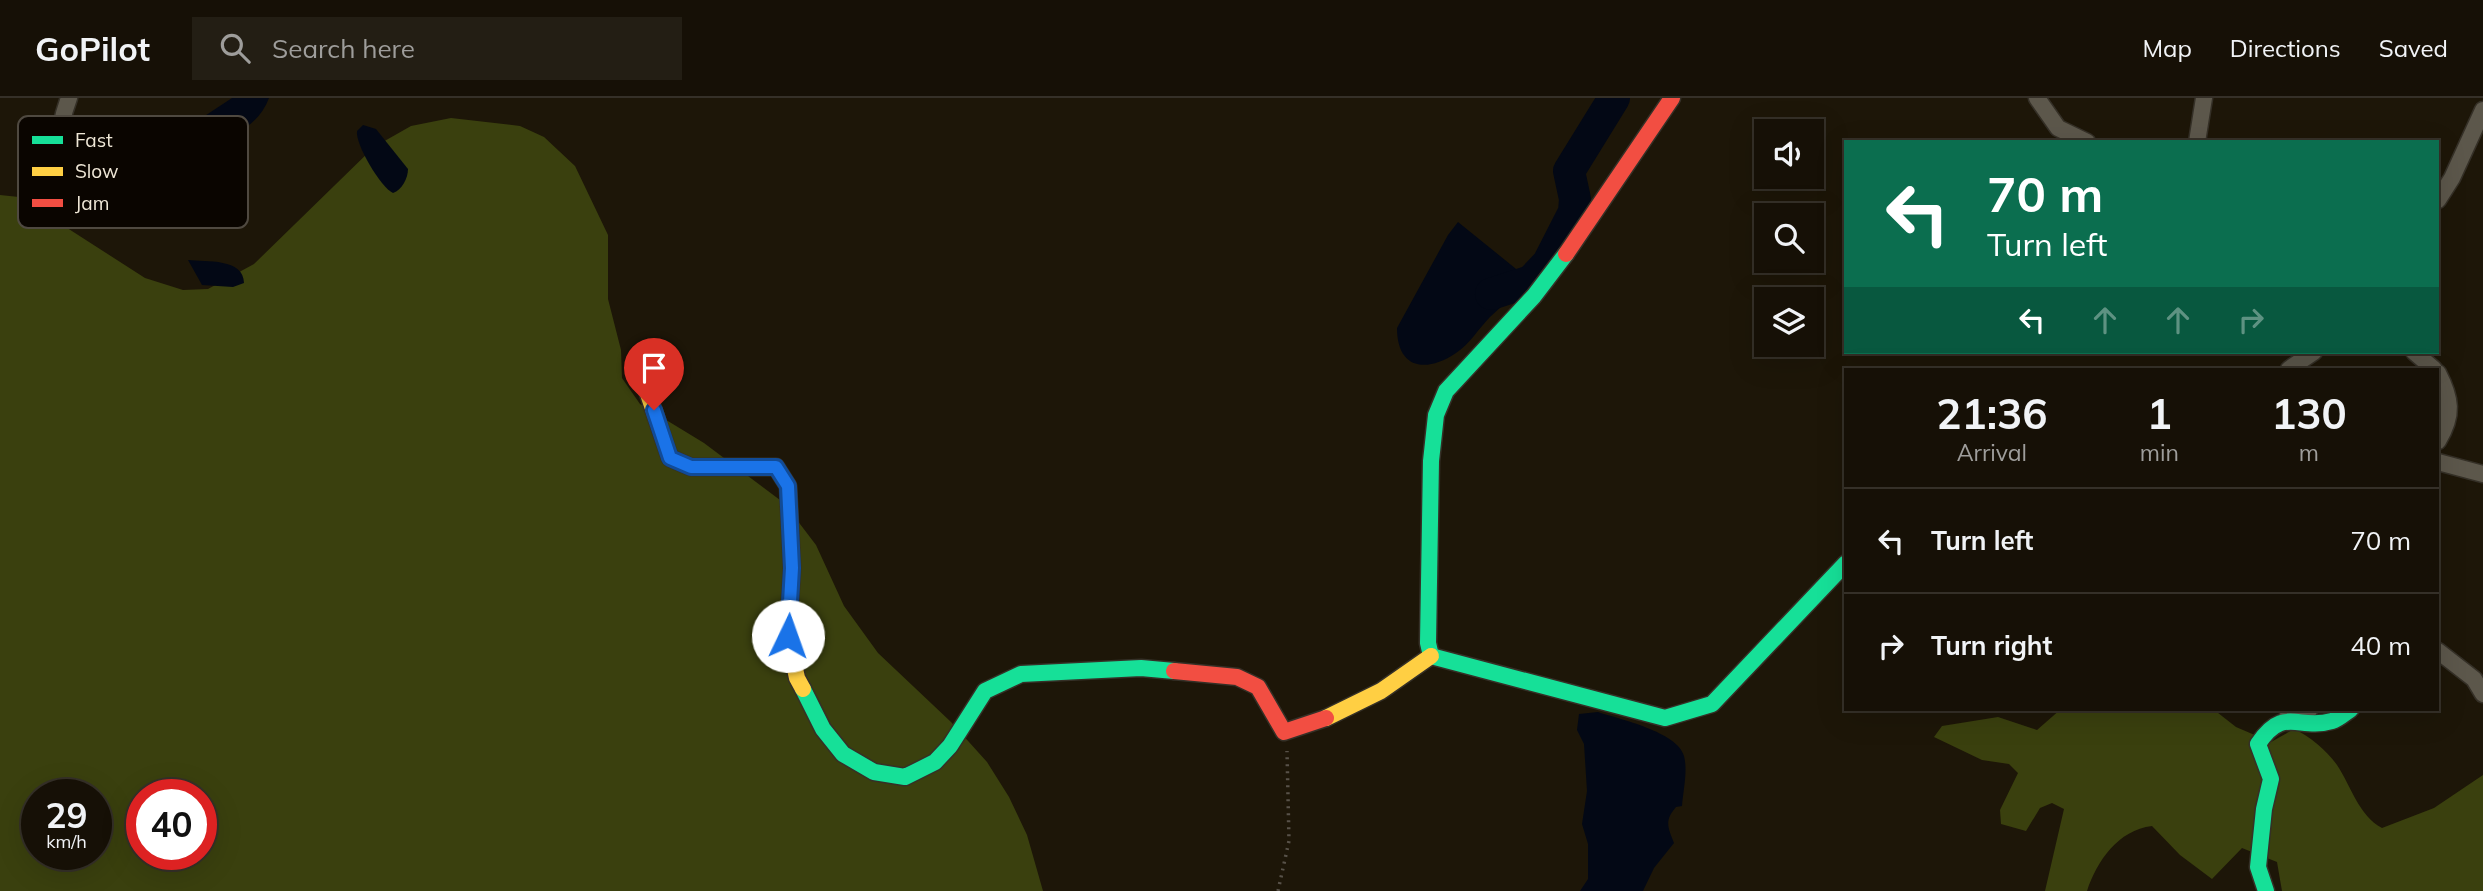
<!DOCTYPE html>
<style>
:root{--surface:#161006;--page:#231e14;--text:#f1f3f6;--muted:#9e9d9b;--line:#353028}
body{margin:0;font-family:Mulish,sans-serif;background:var(--page);color:var(--text);height:100vh;display:flex;flex-direction:column;font-size:26px;white-space:nowrap}
*{box-sizing:border-box;margin:0}
p{font-size:23px;color:var(--muted)}
.icon{flex:none;width:38px;height:38px;fill:none;stroke:currentColor;stroke-width:2;stroke-linecap:round;stroke-linejoin:round}
.map{position:relative;flex:1;overflow:hidden}
.drawer{position:absolute;left:1844px;top:270px;width:595px;height:343px;display:flex;flex-direction:column;background:var(--surface);border-radius:0px;box-shadow:0 7px 28px #0002,0 0 0 2px var(--line)}
.drawer>*{flex:none}
.banner{position:absolute;left:1844px;top:42px;width:595px;height:214px;border-radius:0px;box-shadow:0 7px 28px #0002,0 0 0 2px var(--line);background:#0b6e4f;color:#fff;overflow:hidden}
.fabs{position:absolute;left:1754px;top:21px;display:grid;gap:14px}
.fabs a{display:grid;place-items:center;width:70px;height:70px;border-radius:0px;background:var(--surface);box-shadow:0 7px 28px #0002,0 0 0 2px var(--line);font-size:35px}
.speed{position:absolute;left:21px;top:681px;display:flex;gap:14px;font-size:35px;font-weight:700;text-align:center}
.speed>*{display:grid;place-content:center;width:91px;height:91px;border-radius:50%;background:var(--surface);box-shadow:0 7px 28px #0002,0 0 0 2px var(--line);line-height:1}
.speed small{font-size:18px;font-weight:400}
.speed .limit{border:10px solid #d22;background:#fff;color:#111}
.pin{position:absolute;display:grid;place-items:center;width:60px;height:60px;color:#fff;margin:-72px -30px;border-radius:50% 50% 50% 0;rotate:-45deg;box-shadow:0 0 7px #0007}
.pin .icon{rotate:45deg}
.me{position:absolute;width:77px;margin:-38px;rotate:3deg;stroke-linejoin:round;filter:drop-shadow(0 0 5px #0008)}
.turn{display:flex;align-items:center;gap:24px;height:147px;padding:0 28px;font-size:32px}
.turn .icon{width:91px;height:91px;stroke-width:2.5}
.turn b{display:block;font-size:49px;line-height:60px}
.lanes{display:flex;align-items:center;height:66px;padding:0 28px;background:#0003;justify-content:center;gap:35px;direction:ltr}
.lanes .off{opacity:.35}
.eta{display:flex;justify-content:space-evenly;align-items:center;height:119px;text-align:center}
.eta b{font-size:42px;font-weight:700;line-height:49px}
ul{padding:0;list-style:none}
li{display:flex;align-items:center;gap:21px;height:105px;padding:0 28px;border-top:2px solid var(--line)}
li div{flex:1}
li b{display:block;font-size:26px}
li em{font-style:normal}
header{display:flex;align-items:center;gap:42px;box-sizing:border-box;height:98px;padding:0 35px;background:var(--surface);border-bottom:2px solid var(--line)}
header strong{font-size:33px}
nav{display:flex;gap:38px;margin-inline-start:auto;font-size:24px}
.search{width:490px;height:63px;background:var(--page);display:flex;align-items:center;gap:18px;box-sizing:border-box;padding:0 24px;border-radius:0px;color:var(--muted);font-size:26px}
.map>svg:first-child{display:block}
.forest{fill:#3a400e;fill-rule:evenodd}
.water{fill:#030815}
.lines{fill:none;stroke-linecap:round;stroke-linejoin:round}
.river{stroke:#030815;stroke-width:32}
.street-casing{stroke:#353027;stroke-width:19}
.fast-casing{stroke:#353027;stroke-width:19}
.slow-casing{stroke:#353027;stroke-width:19}
.jam-casing{stroke:#353027;stroke-width:19}
.path{stroke:#585249;stroke-width:3.5;stroke-dasharray:2 5;stroke-linecap:butt}
.street{stroke:#5c574b;stroke-width:16}
.fast{stroke:#16e098;stroke-width:16}
.slow{stroke:#ffcf43;stroke-width:16}
.jam{stroke:#f24e42;stroke-width:16}
.route-casing{stroke:#114b97;stroke-width:18}
.route{stroke:#1a73e8;stroke-width:12}
.key{fill:#0a0500;stroke:#4f4940;stroke-width:2}
.key-label{font-size:19px;fill:#efe7d6}
</style>
<header>
<strong>GoPilot</strong>
<div class="search"><svg class="icon" aria-label="search" viewBox="0 0 24 24"><circle cx="10" cy="10" r="6"/><path d="M15 15l6 6"/></svg>Search here</div>
<nav><a>Map</a><a>Directions</a><a>Saved</a></nav>
</header>
<div class="map">
<svg width="2483" height="793" viewBox="0 0 2483 793">
<rect width="100%" height="100%" fill="#1d1608"/>
<!-- forest -->
<g class="forest">
<path d="M 451,20 L 520,28 L 544,39 L 575,68 L 608,137 L 608,201 L 621,252 L 622,280 L 640,306 L 704,345 L 784,405 L 816,447 L 844,508 L 878,555 L 951,624 L 987,664 L 1009,699 L 1027,737 L 1043,793 L 0,793 L 0,97 L 19,99 L 145,180 L 183,192 L 208,191 L 254,166 L 374,49 L 411,28 ZM 37,696 L 96,696 L 96,756 L 37,756 ZM 142,696 L 201,696 L 201,756 L 142,756 Z"/>
<path d="M 2061,611 L 2213,611 L 2236,629 L 2271,644 L 2294,631 C 2310,638 2327,653 2337,667 C 2351,688 2359,718 2382,730 L 2434,710 L 2483,677 L 2483,793 L 2282,793 L 2277,764 L 2242,750 L 2212,781 L 2180,757 L 2152,728 C 2118,732 2097,763 2087,793 L 2045,793 L 2064,711 L 2052,705 L 2040,710 L 2026,733 L 2001,726 L 2000,712 L 2018,675 L 2009,666 L 1982,662 L 1934,639 L 1942,628 L 1998,619 L 2037,632 Z"/>
</g>
<!-- water -->
<g class="water">
<path d="M 232,0 L 269,0 C 259,27 233,40 206,44 L 195,38 L 191,27 Z"/>
<path d="M 363,27 L 376,31 L 408,71 C 408,80 402,92 393,95 C 381,90 355,46 357,33 Z"/>
<path d="M 1458,124 L 1531,183 C 1517,195 1503,207 1490,219 C 1479,230 1469,247 1456,255 C 1425,276 1397,270 1397,230 L 1448,137 Z"/>
<path d="M 188,162 C 206,164 244,160 244,185 L 233,189 L 202,187 Z"/>
<path d="M 1598,614 C 1619,621 1678,634 1684,658 C 1688,673 1683,693 1682,708 L 1676,709 C 1664,723 1668,729 1674,745 L 1654,770 L 1643,793 L 1580,793 L 1588,781 L 1588,746 L 1582,726 L 1587,693 L 1584,646 L 1577,632 L 1579,616 Z"/>
</g>
<g class="lines">
<!-- river -->
<polyline class="river" points="1491,196 1531,183 1548,165 1574,114 1575,101 1569,73 1614,0"/>
<!-- street casing -->
<g class="street-casing">
<g id="street">
<polyline points="2037,0 2058,30 2087,44"/>
<polyline points="2197,44 2204,0"/>
<polyline points="2438,102 2452,80 2483,12"/>
<path d="M 68,103 C 56,70 56,34 69,0"/>
<polyline points="2414,254 2434,271"/>
<polyline points="2289,271 2314,254"/>
<path d="M 2438,275 C 2451,300 2454,317 2438,343"/>
<polyline points="2438,364 2483,376"/>
<polyline points="2438,553 2474,581 2483,596"/>
<polyline points="2286,621 2310,611"/>
</g>
</g>
<!-- fast casing -->
<g class="fast-casing">
<g id="fast">
<polyline points="1431,558 1428,545 1431,363 1436,317 1446,293 1534,198 1566,156"/>
<polyline points="1431,558 1665,620 1712,606 1846,465"/>
<polyline points="803,591 823,631 843,656 874,674 905,679 935,664 950,648 985,593 1021,576 1141,570 1174,573"/>
<path d="M 2266,793 L 2258,769 L 2264,711 L 2271,681 L 2258,646 C 2284,607 2298,633 2332,623 C 2339,621 2345,615 2351,611"/>
</g>
</g>
<!-- slow casing -->
<g class="slow-casing">
<g id="slow">
<polyline points="637,264 670,360 691,369 776,369 788,388 792,470 788,538 797,580 803,591"/>
<polyline points="1326,620 1381,593 1431,558"/>
</g>
</g>
<!-- jam casing -->
<g class="jam-casing">
<g id="jam">
<polyline points="1566,156 1672,0"/>
<polyline points="1174,573 1237,579 1258,589 1284,634 1326,620"/>
</g>
</g>
<!-- path -->
<polyline class="path" points="1278,793 1289,743 1287,653"/>
<!-- street -->
<use href="#street" class="street"/>
<!-- fast -->
<use href="#fast" class="fast"/>
<!-- slow -->
<use href="#slow" class="slow"/>
<!-- jam -->
<use href="#jam" class="jam"/>
</g>
<g class="lines">
<!-- route casing -->
<g class="route-casing">
<polyline id="route" points="654,312 670,360 691,369 776,369 788,388 792,470 788,538"/>
</g>
<!-- route -->
<use href="#route" class="route"/>
</g>
<!-- legend -->
<rect x="18" y="18" width="230" height="112" rx="10" class="key"/>
<rect x="32" y="38" width="31" height="8" fill="#16e098"/>
<rect x="32" y="69" width="31" height="9" fill="#ffcf43"/>
<rect x="32" y="101" width="31" height="8" fill="#f24e42"/>
<g class="key-label">
<text x="75" y="49">Fast</text>
<text x="75" y="80">Slow</text>
<text x="75" y="112">Jam</text>
</g>
</svg>
<div class="fabs">
<a><svg class="icon" aria-label="sound" viewBox="0 0 24 24"><path d="M4 9h4l5-4v14l-5-4H4zM17 9q2 3 0 6"/></svg></a>
<a><svg class="icon" aria-label="search" viewBox="0 0 24 24"><circle cx="10" cy="10" r="6"/><path d="M15 15l6 6"/></svg></a>
<a><svg class="icon" aria-label="layers" viewBox="0 0 24 24"><path d="M12 4l9 5-9 5-9-5zM3 14l9 5 9-5"/></svg></a>
</div>
<div class="speed"><div>29<small>km/h</small></div><div class="limit">40</div></div>
<div class="pin" style="left:654px;top:312px;background:#d93025"><svg class="icon" aria-label="arrive" viewBox="0 0 24 24"><path d="M6 21V4h12l-3 4 3 4H6"/></svg></div>
<svg class="me" style="left:788px;top:538px" viewBox="-20 -20 40 40"><circle r="19" fill="#fff"/><path d="M0-13L10 11 0 6-10 11z" fill="#1a73e8"/></svg>
<div class="banner">
<div class="turn"><svg class="icon" aria-label="left" viewBox="0 0 24 24"><path d="M17 20v-9H6M10 6l-5 5 5 5"/></svg><div><b>70 m</b>Turn left</div></div>
<div class="lanes"><svg class="icon" aria-label="left" viewBox="0 0 24 24"><path d="M17 20v-9H6M10 6l-5 5 5 5"/></svg><svg class="icon off" aria-label="ahead" viewBox="0 0 24 24"><path d="M12 20V5M6 11l6-6 6 6"/></svg><svg class="icon off" aria-label="ahead" viewBox="0 0 24 24"><path d="M12 20V5M6 11l6-6 6 6"/></svg><svg class="icon off" aria-label="right" viewBox="0 0 24 24"><path d="M7 20v-9h11M14 6l5 5-5 5"/></svg></div>
</div>
<section class="drawer">
<div class="eta">
<div><b>21:36</b><p>Arrival</p></div>
<div><b>1</b><p>min</p></div>
<div><b>130</b><p>m</p></div>
</div>
<ul>
<li><svg class="icon" aria-label="left" viewBox="0 0 24 24"><path d="M17 20v-9H6M10 6l-5 5 5 5"/></svg><div><b>Turn left</b></div><em>70 m</em></li>
<li><svg class="icon" aria-label="right" viewBox="0 0 24 24"><path d="M7 20v-9h11M14 6l5 5-5 5"/></svg><div><b>Turn right</b></div><em>40 m</em></li>
</ul>
</section>
</div>
